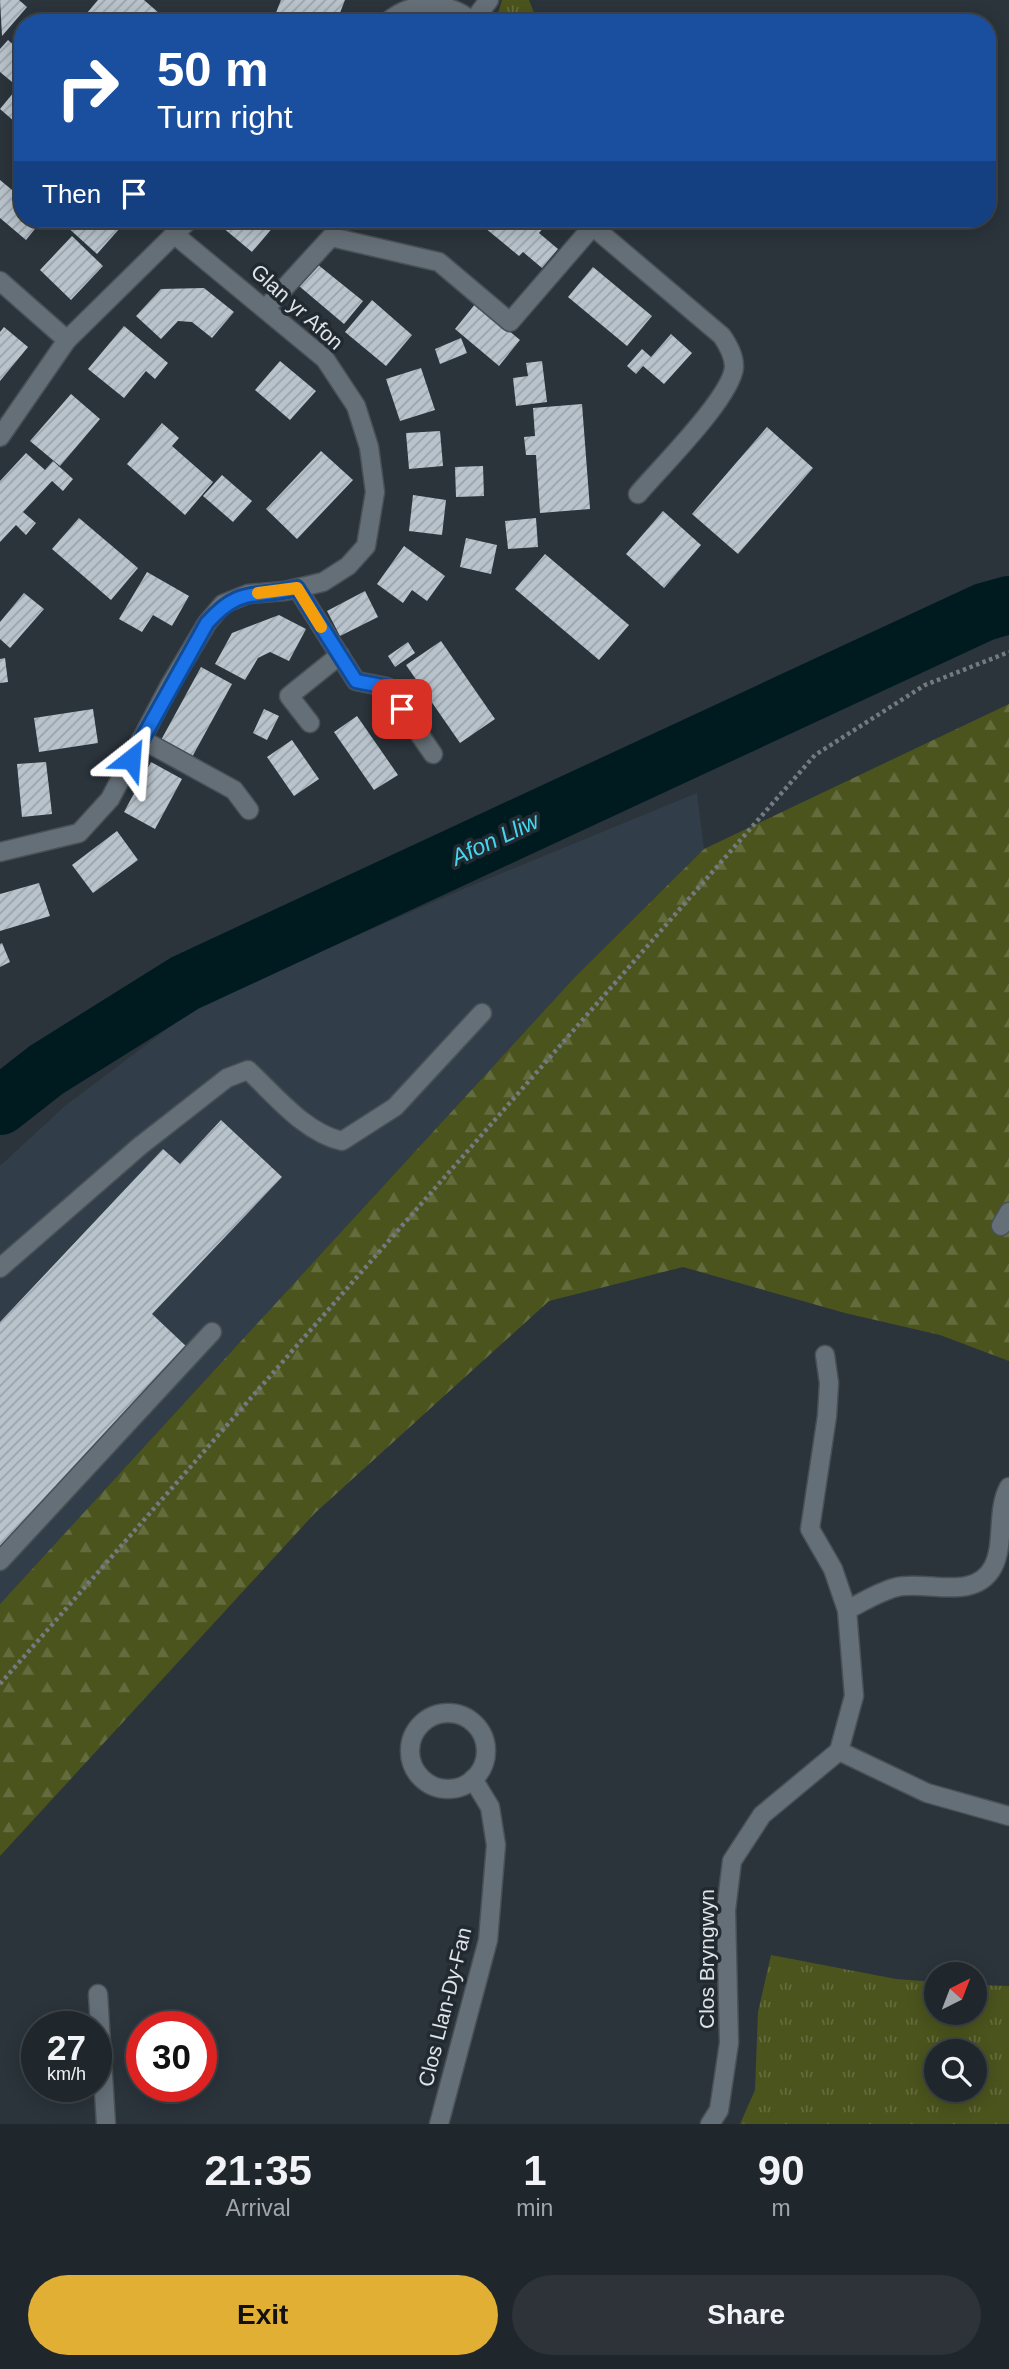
<!DOCTYPE html>
<style>
:root{--surface:#20272c;--page:#2d3338;--text:#f1f3f6;--muted:#a2a5a9;--line:#3d4448;--accent:#e1af34}
body{margin:0;font-family:Helvetica,sans-serif;background:var(--page);color:var(--text);height:100vh;display:flex;flex-direction:column;font-size:26px;white-space:nowrap}
*{box-sizing:border-box;margin:0}
p{font-size:23px;color:var(--muted)}
.icon{flex:none;width:38px;height:38px;fill:none;stroke:currentColor;stroke-width:2;stroke-linecap:round;stroke-linejoin:round}
.map{position:relative;height:2124px;overflow:hidden}
.side{display:flex;flex-direction:column;background:var(--surface);flex:1}
.side>*{flex:none}
.banner{position:absolute;left:14px;top:14px;width:982px;height:214px;border-radius:28px;box-shadow:0 4px 18px #0003,0 0 0 2px var(--line);background:#1a4fa0;color:#fff;overflow:hidden}
.needle{width:46px;rotate:42deg}
.tools{position:absolute;left:924px;top:1962px;display:grid;gap:14px}
.tools a{display:grid;place-items:center;width:63px;height:63px;border-radius:50%;background:var(--surface);box-shadow:0 4px 18px #0003,0 0 0 2px var(--line);font-size:35px}
.speed{position:absolute;left:21px;top:2011px;display:flex;gap:14px;font-size:35px;font-weight:700;text-align:center}
.speed>*{display:grid;place-content:center;width:91px;height:91px;border-radius:50%;background:var(--surface);box-shadow:0 4px 18px #0003,0 0 0 2px var(--line);line-height:1}
.speed small{font-size:18px;font-weight:400}
.speed .limit{border:10px solid #d22;background:#fff;color:#111}
.pin{position:absolute;display:grid;place-items:center;width:60px;height:60px;color:#fff;margin:-30px;border-radius:14px;box-shadow:0 4px 10px #0006}
.me{position:absolute;width:77px;margin:-38px;rotate:28deg;stroke-linejoin:round;filter:drop-shadow(0 0 5px #0008)}
.turn{display:flex;align-items:center;gap:24px;height:147px;padding:0 28px;font-size:32px}
.turn .icon{width:91px;height:91px;stroke-width:2.5}
.turn b{display:block;font-size:49px;line-height:60px}
.then{display:flex;align-items:center;height:66px;padding:0 28px;background:#0003;gap:14px;font-size:26px}
.eta{display:flex;justify-content:space-evenly;align-items:center;height:119px;text-align:center}
.eta b{font-size:42px;font-weight:700;line-height:49px}
.cta{display:flex;gap:14px;margin-top:auto;padding:14px 28px}
.cta a{flex:1;height:80px;border-radius:42px;background:var(--accent);color:#111;font-size:28px;font-weight:700;line-height:80px;text-align:center}
.cta a+a{background:var(--page);color:var(--text)}
.map>svg:first-child{display:block}
.built{fill:#313e4a}
.grass{fill:url(#grass-tufts);fill-rule:evenodd}
.forest{fill:url(#forest-firs)}
.lines{fill:none;stroke-linecap:round;stroke-linejoin:round}
.river{stroke:#001b20;stroke-width:58}
.building{fill:url(#building-hatch)}
.minor-casing{stroke:#495056;stroke-width:21}
.path{stroke:#737a80;stroke-width:4.5;stroke-dasharray:3.5 3.5;stroke-linecap:butt}
.minor{stroke:#656f77;stroke-width:18}
.route-casing{stroke:#114b97;stroke-width:18}
.route{stroke:#1a73e8;stroke-width:12}
.slow{stroke:#f59e0b;stroke-width:12}
.labels{text-anchor:middle;stroke-width:7;stroke-linejoin:round;paint-order:stroke}
.street-label{font-size:21px;fill:#dfe4e9;stroke:#222a31}
.water-label{font-size:23px;font-style:italic;fill:#44d6ee;stroke:#222a31}
</style>
<div class="map">
<svg width="1009" height="2124" viewBox="0 0 1009 2124">
<defs>
<pattern id="grass-tufts" width="24" height="20" patternUnits="userSpaceOnUse" patternTransform="scale(1.75)"><rect width="24" height="20" fill="#4b541d"/><path d="M3 7l-1-3M5 7V3M7 7l1-3M15 17l-1-3M17 17v-4M19 17l1-3" fill="none" stroke="#646c3e"/></pattern>
<pattern id="forest-firs" width="22" height="20" patternUnits="userSpaceOnUse" patternTransform="scale(1.75)"><rect width="22" height="20" fill="#4b541d"/><path d="M5 1l3.5 6h-7zM16 11l3.5 6h-7z" fill="#646c3e"/></pattern>
<pattern id="building-hatch" width="6" height="6" patternUnits="userSpaceOnUse" patternTransform="scale(1.75)"><rect width="6" height="6" fill="#b8c3cc"/><path d="M-1 1l2-2M0 6l6-6M5 7l2-2" fill="none" stroke="#9ba3aa"/></pattern>
</defs>
<rect width="100%" height="100%" fill="#2b343b"/>
<!-- built -->
<polygon class="built" points="697,793 704,849 575,977 0,1604 0,1166 65,1106 199,1005 461,890"/>
<!-- grass -->
<g class="grass">
<polygon points="502,0 529,0 538,23 495,23"/>
<path d="M 771,1955 L 896,1979 L 936,1982 L 936,2012 L 975,2012 L 975,1985 L 1009,1986 L 1009,2124 L 740,2124 L 755,2090 L 758,2012 ZM 936,2051 L 975,2051 L 975,2090 L 936,2090 Z"/>
</g>
<!-- forest -->
<polygon class="forest" points="1009,704 1009,1361 940,1335 845,1313 683,1267 549,1301 315,1513 0,1856 0,1604 575,977 704,849"/>
<g class="lines">
<!-- river -->
<polyline class="river" points="0,1106 46,1070 185,983 984,612 1009,605"/>
</g>
<!-- building -->
<g class="building">
<polygon points="0,0 19,0 27,7 2,36"/>
<polygon points="98,0 144,0 160,14 153,23 98,23 87,13"/>
<polygon points="281,0 345,0 336,23 272,23"/>
<polygon points="8,40 23,53 23,70 12,82 0,72 0,49"/>
<polygon points="23,81 23,129 0,109"/>
<polygon points="0,180 23,199 23,219 43,219 26,240 0,218"/>
<polygon points="70,219 128,219 97,254 65,225"/>
<polygon points="228,219 280,219 252,252 222,227"/>
<polygon points="483,219 534,219 544,227 539,233 558,249 542,268 523,252 519,256 479,223"/>
<polygon points="72,236 103,266 71,300 40,270"/>
<polygon points="317,264 363,301 344,324 299,286"/>
<polygon points="593,267 652,316 627,346 568,297"/>
<polygon points="204,288 234,312 212,338 192,322 178,321 161,339 136,316 161,289"/>
<polygon points="372,300 412,335 386,366 345,332"/>
<polygon points="476,303 520,340 499,366 455,329"/>
<polygon points="124,326 168,363 155,379 146,371 124,398 88,369"/>
<polygon points="4,327 28,347 0,381 0,332"/>
<polygon points="671,334 692,353 664,384 643,366 636,374 627,366 642,349 651,357"/>
<polygon points="461,338 467,353 440,364 435,349"/>
<polygon points="280,361 316,391 290,420 255,390"/>
<polygon points="542,361 547,402 516,406 513,378 528,376 526,363"/>
<polygon points="421,368 435,410 400,421 386,379"/>
<polygon points="71,394 100,419 60,466 30,441"/>
<polygon points="582,404 590,509 540,513 536,455 526,455 524,437 535,436 533,408"/>
<polygon points="162,423 179,438 172,446 213,482 185,515 127,464"/>
<polygon points="767,427 813,468 738,554 692,514"/>
<polygon points="440,431 443,466 409,469 406,433"/>
<polygon points="321,451 353,480 297,539 266,509"/>
<polygon points="26,453 45,470 53,461 73,479 63,491 52,481 23,512 36,523 26,535 16,525 0,542 0,481"/>
<polygon points="483,466 484,496 456,497 455,467"/>
<polygon points="222,475 252,501 233,522 203,496"/>
<polygon points="413,495 446,500 442,535 409,531"/>
<polygon points="663,511 701,545 664,588 626,554"/>
<polygon points="79,518 138,568 111,600 52,549"/>
<polygon points="536,518 538,547 508,549 505,521"/>
<polygon points="466,538 497,545 491,574 460,567"/>
<polygon points="404,546 445,576 427,601 412,590 403,603 377,584"/>
<polygon points="545,554 629,625 599,660 515,589"/>
<polygon points="147,572 189,596 172,626 153,615 142,632 119,619"/>
<polygon points="365,591 378,617 340,636 327,611"/>
<polygon points="24,593 44,609 10,648 0,639 0,622"/>
<polygon points="279,615 306,629 289,661 270,652 258,658 245,680 215,664 232,633"/>
<polygon points="441,641 495,719 460,743 406,665"/>
<polygon points="408,642 415,653 395,667 388,656"/>
<polygon points="5,658 8,682 0,683 0,659"/>
<polygon points="201,667 232,684 191,759 160,742"/>
<polygon points="93,709 98,743 39,752 34,718"/>
<polygon points="264,709 279,716 267,740 253,733"/>
<polygon points="357,716 398,775 374,790 334,732"/>
<polygon points="292,740 319,779 294,796 267,757"/>
<polygon points="46,762 52,814 22,817 17,764"/>
<polygon points="151,762 182,779 155,829 124,812"/>
<polygon points="117,831 138,860 93,893 72,865"/>
<polygon points="39,883 50,916 0,931 0,894"/>
<polygon points="2,943 10,962 0,967 0,944"/>
<polygon points="221,1120 282,1177 152,1314 188,1348 0,1547 0,1322 163,1149 180,1164"/>
</g>
<g class="lines">
<!-- minor casing -->
<g class="minor-casing">
<g id="minor">
<polyline points="473,21 489,0"/>
<path d="M 386,23 C 412,0 449,0 474,23"/>
<path d="M 584,219 L 722,336 C 728,345 734,355 734,367 C 732,397 659,469 638,494"/>
<polyline points="0,281 67,340"/>
<polyline points="266,308 331,237 439,262 510,322 593,226"/>
<polyline points="0,437 67,340 190,219"/>
<polyline points="297,588 356,681 387,687 433,754"/>
<polyline points="310,723 289,696 340,655"/>
<polyline points="141,739 234,790 249,810"/>
<polyline points="0,852 79,833 110,799 170,685 207,623 223,604 248,594 285,591 323,582 348,566 366,546 375,492 369,447 356,406 325,359 175,235"/>
<polyline points="1001,1226 1009,1212"/>
<path d="M 0,1268 L 140,1146 L 227,1078 L 248,1070 C 275,1095 305,1133 342,1141 L 395,1107 L 482,1013"/>
<polyline points="0,1561 212,1332"/>
<path d="M 847,1610 C 863,1602 880,1591 897,1587 C 927,1580 974,1602 993,1567 C 1005,1544 996,1510 1009,1487"/>
<circle cx="448" cy="1751" r="38"/>
<polyline points="839,1751 927,1793 1009,1816"/>
<polyline points="98,1994 106,2124"/>
<polyline points="439,2124 488,1940 496,1845 490,1807 473,1779"/>
<polyline points="710,2124 719,2110 729,2043 726,1910 732,1861 762,1815 839,1751 854,1696 847,1610 833,1569 810,1529 827,1416 829,1383 825,1355"/>
</g>
</g>
<!-- path -->
<polyline class="path" points="0,1684 815,755 925,685 1009,652"/>
<!-- minor -->
<use href="#minor" class="minor"/>
</g>
<g class="lines">
<!-- route casing -->
<g class="route-casing">
<path id="route" d="M 131,759 L 207,623 C 241,585 254,599 297,588 L 356,681 L 387,687 L 402,709"/>
</g>
<!-- route -->
<use href="#route" class="route"/>
<!-- slow -->
<polyline class="slow" points="258,593 297,588 321,627"/>
</g>
<g class="labels">
<!-- street labels -->
<g class="street-label">
<text transform="translate(297 307) rotate(42)" y="7">Glan yr Afon</text>
<text transform="translate(707 1959) rotate(-90)" y="7">Clos Bryngwyn</text>
<text transform="translate(445 2007) rotate(-76)" y="7">Clos Llan-Dy-Fan</text>
</g>
<!-- water labels -->
<g class="water-label">
<text transform="translate(495 839) rotate(-25)" y="8">Afon Lliw</text>
</g>
</g>
</svg>
<div class="tools">
<a><svg class="needle" viewBox="-14 -14 28 28"><path d="M0-13l5 13h-10z" fill="#e53935"/><path d="M0 13l5-13h-10z" fill="#a2a5a9"/></svg></a>
<a><svg class="icon" aria-label="search" viewBox="0 0 24 24"><circle cx="10" cy="10" r="6"/><path d="M15 15l6 6"/></svg></a>
</div>
<div class="speed"><div>27<small>km/h</small></div><div class="limit">30</div></div>
<div class="pin" style="left:402px;top:709px;background:#d93025"><svg class="icon" aria-label="arrive" viewBox="0 0 24 24"><path d="M6 21V4h12l-3 4 3 4H6"/></svg></div>
<svg class="me" style="left:131px;top:759px" viewBox="-20 -20 40 40"><path d="M0-17L14 15 0 8-14 15z" fill="#1a73e8" stroke="#fff" stroke-width="4"/></svg>
<div class="banner">
<div class="turn"><svg class="icon" aria-label="right" viewBox="0 0 24 24"><path d="M7 20v-9h11M14 6l5 5-5 5"/></svg><div><b>50 m</b>Turn right</div></div>
<div class="then">Then<svg class="icon" aria-label="arrive" viewBox="0 0 24 24"><path d="M6 21V4h12l-3 4 3 4H6"/></svg></div>
</div>
</div>
<section class="side">
<div class="eta">
<div><b>21:35</b><p>Arrival</p></div>
<div><b>1</b><p>min</p></div>
<div><b>90</b><p>m</p></div>
</div>
<div class="cta"><a>Exit</a><a>Share</a></div>
</section>
